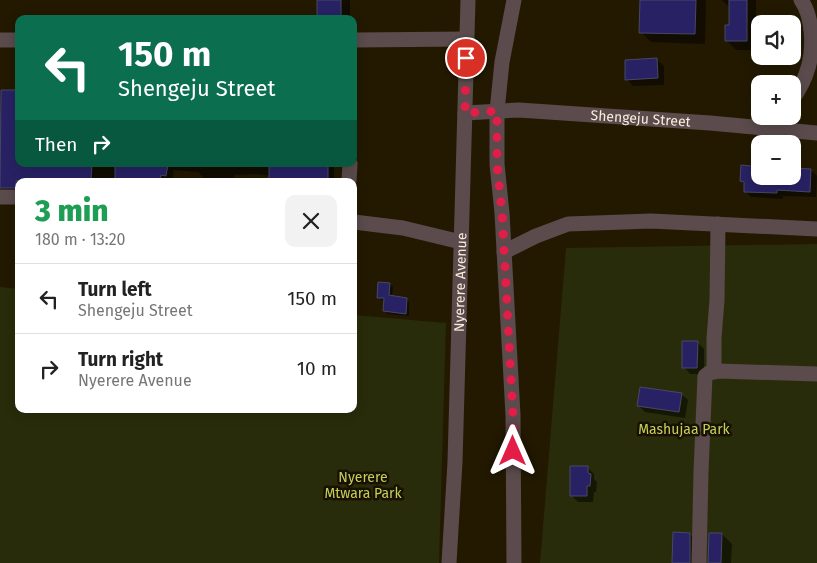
<!DOCTYPE html>
<meta charset="utf-8">
<style>
:root{--surface:#fff;--page:#f2f2f2;--text:#222;--muted:#767676;--line:#e0e0e0}
body{margin:0;font-family:"Fira Sans",sans-serif;background:var(--page);color:var(--text);height:100vh;display:flex;flex-direction:column;font-size:19px;white-space:nowrap}
*{box-sizing:border-box;margin:0}
p{font-size:16px;color:var(--muted)}
.icon{flex:none;width:28px;height:28px;fill:none;stroke:currentColor;stroke-width:2;stroke-linecap:round;stroke-linejoin:round}
.map{position:relative;flex:1;overflow:hidden}
.sheet{position:absolute;left:15px;top:178px;width:342px;height:235px;display:flex;flex-direction:column;background:var(--surface);border-radius:10px;box-shadow:0 2px 12px #0003}
.sheet>*{flex:none}
.banner{position:absolute;left:15px;top:15px;width:342px;height:152px;border-radius:10px;box-shadow:0 2px 12px #0003;background:#0b6e4f;color:#fff;overflow:hidden}
.buttons{position:absolute;left:751px;top:15px;display:grid;gap:10px}
.buttons a{display:grid;place-items:center;width:50px;height:50px;border-radius:10px;background:var(--surface);box-shadow:0 2px 12px #0003;font-size:25px}
.pin{position:absolute;display:grid;place-items:center;width:42px;height:42px;color:#fff;margin:-21px;border:2px solid #fff;border-radius:50%;box-shadow:0 1px 5px #0007}
.me{position:absolute;width:55px;margin:-28px;rotate:0deg;stroke-linejoin:round;filter:drop-shadow(0 0 4px #0008)}
.turn{display:flex;align-items:center;gap:18px;height:105px;padding:0 20px;font-size:22px}
.turn .icon{width:65px;height:65px;stroke-width:2.5}
.turn b{display:block;font-size:35px;line-height:42px}
.then{display:flex;align-items:center;height:48px;padding:0 20px;background:#0003;gap:10px;font-size:19px}
.round{display:grid;place-items:center;flex:none;width:52px;height:52px;border-radius:10px;background:var(--page)}
.headline{display:flex;align-items:center;justify-content:space-between;height:85px;padding:0 20px}
h1{font-size:30px;font-weight:800;line-height:38px;color:#1e9e55}
ul{padding:0;list-style:none}
li{display:flex;align-items:center;gap:15px;height:70px;padding:0 20px;border-top:1px solid var(--line)}
li div{flex:1}
li b{display:block;font-size:19px}
li em{font-style:normal}
.map>svg:first-child{display:block}
.green{fill:#292c0a}
.shadow{fill:#0007}
.building{fill:#282264;stroke:#474865}
.lines{fill:none;stroke-linecap:round;stroke-linejoin:round}
.minor{stroke:#5b4b4c;stroke-width:15}
.route{stroke:#e11d48;stroke-width:9;stroke-dasharray:0 16.2}
.labels{text-anchor:middle;stroke-width:5;stroke-linejoin:round;paint-order:stroke}
.street-label{font-size:14px;fill:#f4eedc;stroke:#181100}
.park-label{font-size:14px;fill:#c4d05a;stroke:#181100}
</style>
<div class="map">
<svg width="817" height="563" viewBox="0 0 817 563">
<rect width="100%" height="100%" fill="#231900"/>
<!-- green -->
<g class="green">
<polygon points="817,244 817,563 540,563 566,248"/>
<polygon points="0,287 19,289 19,409 354,409 354,315 446,323 439,563 0,563"/>
</g>
<!-- shadow -->
<g class="shadow">
<rect x="319" y="0" width="31" height="19"/>
<polygon points="641,0 706,0 705,44 651,42 641,32"/>
<polygon points="722,0 756,0 756,50 736,50 726,40 730,26 730,8"/>
<polygon points="657,60 664,66 664,85 633,86 627,79"/>
<polygon points="1,116 19,164 334,164 334,181 270,181 270,176 257,174 234,175 234,178 204,178 198,172 174,170 172,181 19,181 19,194 0,197"/>
<polygon points="756,161 760,161 760,176 792,176 811,170 817,176 816,197 783,196 783,199 751,197 745,191 745,185 741,181 756,168"/>
<polygon points="390,284 393,287 392,297 406,299 409,302 409,316 388,314 385,311 385,300 382,300 379,297"/>
<polygon points="697,342 704,349 704,374 690,374 684,367"/>
<polygon points="681,394 688,400 685,418 645,412 638,405"/>
<polygon points="587,467 594,474 594,479 597,482 596,492 594,492 593,502 578,502 571,495"/>
<polygon points="690,534 700,544 699,563 673,563"/>
<polygon points="722,534 732,544 731,563 710,563"/>
</g>
<!-- building -->
<g class="building">
<polygon points="317,0 341,0 341,19 317,18"/>
<polygon points="640,0 696,0 695,34 639,33"/>
<polygon points="729,0 747,0 747,41 725,41 725,25 729,25"/>
<polygon points="657,58 658,78 625,80 625,60"/>
<polygon points="1,90 19,90 19,164 92,164 91,181 16,181 16,188 0,188"/>
<polygon points="115,164 168,164 166,176 161,175 160,181 115,181"/>
<rect x="269" y="164" width="59" height="17"/>
<polygon points="741,165 760,167 760,176 792,176 792,168 811,169 810,192 777,190 777,193 744,192 744,182 740,181"/>
<polygon points="378,282 390,283 389,295 407,298 406,314 383,311 384,298 377,298"/>
<polygon points="682,341 698,341 697,368 682,368"/>
<polygon points="640,387 682,393 679,412 637,406"/>
<polygon points="570,466 588,466 588,473 591,474 590,486 587,486 587,496 570,496"/>
<polygon points="673,532 690,533 690,563 672,563"/>
<polygon points="709,533 722,533 721,563 708,563"/>
</g>
<g class="lines">
<!-- minor -->
<g class="minor">
<polyline points="514,0 502,62 497,111 497,164 502,213 513,415 514,563"/>
<polyline points="0,40 19,40"/>
<polyline points="354,40 466,39"/>
<path d="M 792,100 C 799,90 805,79 808,68 C 814,48 813,17 801,0"/>
<path id="s1" d="M 465,113 L 519,110 L 710,123 L 817,133"/>
<polyline points="349,181 350,164"/>
<polyline points="0,197 19,197"/>
<polyline points="354,222 403,228 461,242"/>
<polyline points="504,252 536,236 568,224 651,221 817,229"/>
<polyline points="714,372 714,338 717,300 718,224"/>
<path id="s2" d="M 449,563 L 455,462 L 468,0"/>
<polyline points="699,563 701,472 705,376 709,373 718,371 817,374"/>
</g>
</g>
<g class="lines">
<!-- route -->
<polyline class="route" points="466,58 465,113 497,111 497,164 502,213 513,415 513,451"/>
</g>
<g class="labels">
<!-- street labels -->
<g class="street-label">
<text dy="5" stroke="none"><textPath href="#s1" startOffset="176">Shengeju Street</textPath></text>
<text dy="5" stroke="none"><textPath href="#s2" startOffset="281">Nyerere Avenue</textPath></text>
</g>
<!-- park labels -->
<g class="park-label">
<text x="684" y="434">Mashujaa Park</text>
<text x="363" y="482">Nyerere<tspan x="363" dy="16">Mtwara Park</tspan></text>
</g>
</g>
</svg>
<div class="buttons">
<a><svg class="icon" aria-label="sound" viewBox="0 0 24 24"><path d="M4 9h4l5-4v14l-5-4H4zM17 9q2 3 0 6"/></svg></a>
<a>+</a>
<a>−</a>
</div>
<div class="pin" style="left:466px;top:58px;background:#d93025"><svg class="icon" aria-label="arrive" viewBox="0 0 24 24"><path d="M6 21V4h12l-3 4 3 4H6"/></svg></div>
<svg class="me" style="left:513px;top:451px" viewBox="-20 -20 40 40"><path d="M0-17L14 15 0 8-14 15z" fill="#e11d48" stroke="#fff" stroke-width="4"/></svg>
<div class="banner">
<div class="turn"><svg class="icon" aria-label="left" viewBox="0 0 24 24"><path d="M17 20v-9H6M10 6l-5 5 5 5"/></svg><div><b>150 m</b>Shengeju Street</div></div>
<div class="then">Then<svg class="icon" aria-label="right" viewBox="0 0 24 24"><path d="M7 20v-9h11M14 6l5 5-5 5"/></svg></div>
</div>
<section class="sheet">
<div class="headline"><div><h1>3 min</h1><p>180 m · 13:20</p></div><a class="round"><svg class="icon" aria-label="close" viewBox="0 0 24 24"><path d="M6 6l12 12M18 6L6 18"/></svg></a></div>
<ul>
<li><svg class="icon" aria-label="left" viewBox="0 0 24 24"><path d="M17 20v-9H6M10 6l-5 5 5 5"/></svg><div><b>Turn left</b><p>Shengeju Street</p></div><em>150 m</em></li>
<li><svg class="icon" aria-label="right" viewBox="0 0 24 24"><path d="M7 20v-9h11M14 6l5 5-5 5"/></svg><div><b>Turn right</b><p>Nyerere Avenue</p></div><em>10 m</em></li>
</ul>
</section>
</div>
